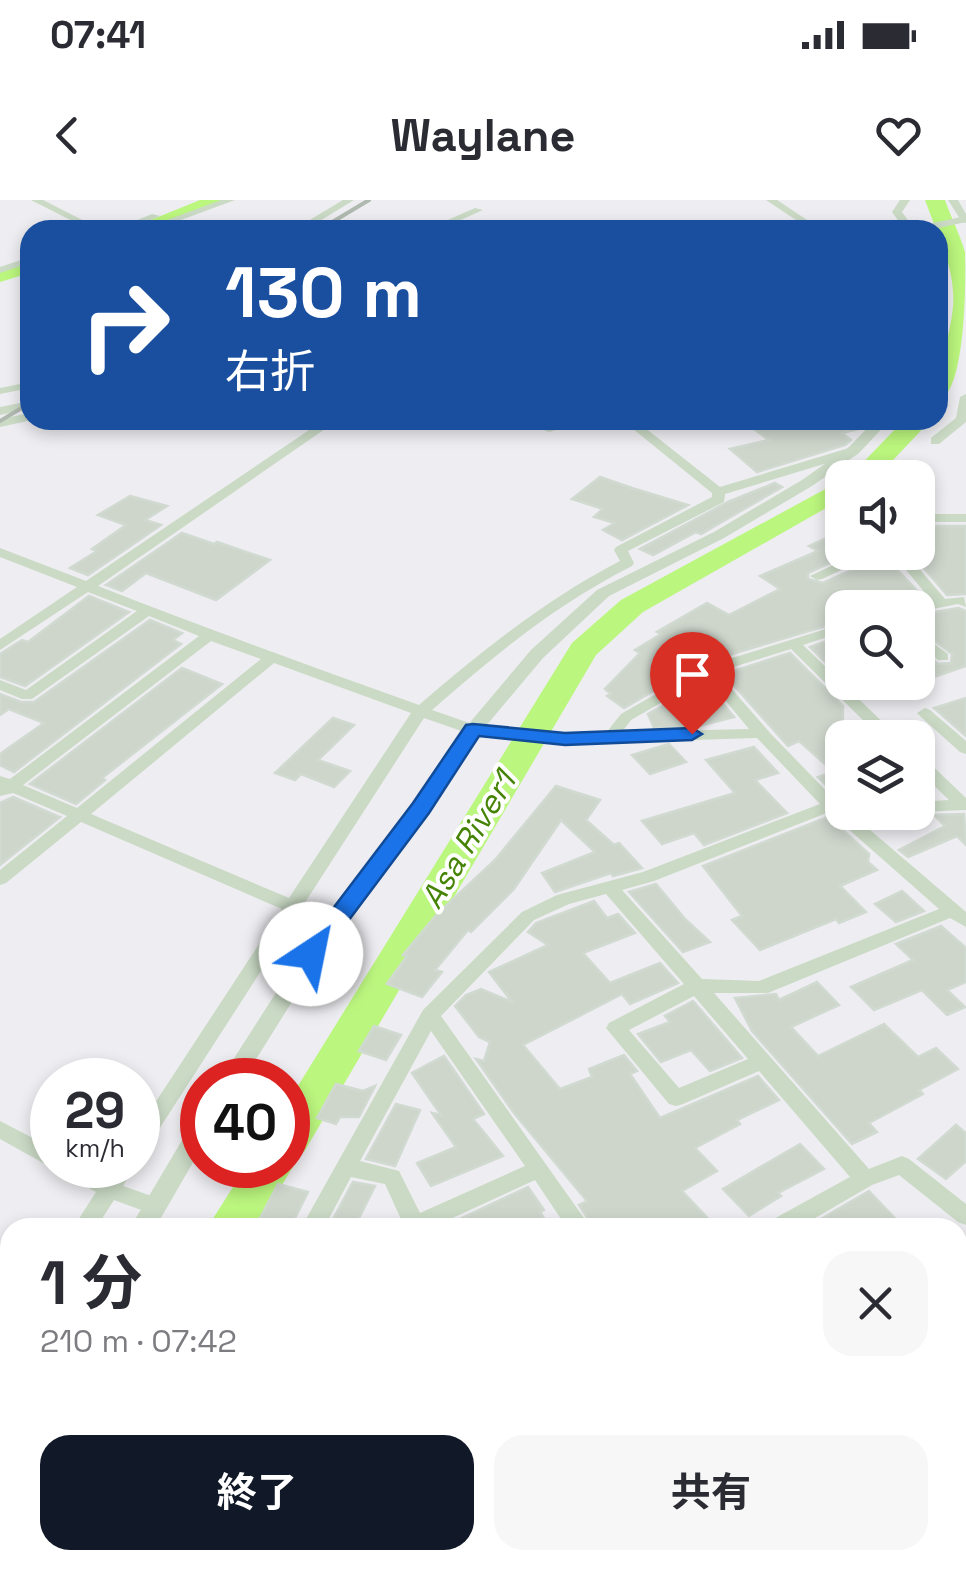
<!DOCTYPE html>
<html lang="ja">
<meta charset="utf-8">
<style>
:root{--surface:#fff;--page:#f7f7f7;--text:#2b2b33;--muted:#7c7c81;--accent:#111827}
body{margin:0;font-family:"Space Grotesk","Noto Sans JP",sans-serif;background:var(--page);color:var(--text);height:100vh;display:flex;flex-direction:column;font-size:38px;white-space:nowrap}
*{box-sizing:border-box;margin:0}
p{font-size:32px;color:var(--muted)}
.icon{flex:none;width:55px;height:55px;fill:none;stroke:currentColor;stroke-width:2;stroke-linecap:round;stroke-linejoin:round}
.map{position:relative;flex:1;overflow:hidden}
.sheet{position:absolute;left:0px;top:1018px;width:968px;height:352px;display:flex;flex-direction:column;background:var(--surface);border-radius:30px 30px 0 0;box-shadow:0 5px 15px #0003}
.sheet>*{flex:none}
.banner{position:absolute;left:20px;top:20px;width:928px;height:210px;border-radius:30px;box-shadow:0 5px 15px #0003;background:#1a4fa0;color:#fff;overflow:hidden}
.fabs{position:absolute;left:825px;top:260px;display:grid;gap:20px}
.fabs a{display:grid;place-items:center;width:110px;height:110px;border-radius:20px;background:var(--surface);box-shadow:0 5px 15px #0003;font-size:50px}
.speed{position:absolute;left:30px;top:858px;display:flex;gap:20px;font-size:50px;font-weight:700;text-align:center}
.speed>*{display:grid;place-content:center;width:130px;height:130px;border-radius:50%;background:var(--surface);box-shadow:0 5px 15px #0003;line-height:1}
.speed small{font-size:25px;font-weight:400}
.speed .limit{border:15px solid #d22;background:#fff;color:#111}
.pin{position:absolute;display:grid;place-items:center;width:85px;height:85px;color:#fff;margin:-102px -42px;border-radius:50% 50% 50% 0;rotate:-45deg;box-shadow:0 0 10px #0007}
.pin .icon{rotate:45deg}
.me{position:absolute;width:110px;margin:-55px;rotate:34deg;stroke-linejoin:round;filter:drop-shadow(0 0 8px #0008)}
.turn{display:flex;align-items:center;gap:35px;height:210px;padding:0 40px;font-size:45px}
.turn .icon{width:130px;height:130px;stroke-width:2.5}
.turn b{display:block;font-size:70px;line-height:85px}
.round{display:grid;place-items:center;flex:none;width:105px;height:105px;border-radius:30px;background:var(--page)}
.summary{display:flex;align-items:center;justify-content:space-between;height:170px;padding:0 40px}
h1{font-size:60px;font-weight:700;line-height:75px}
.button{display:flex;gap:20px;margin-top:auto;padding:20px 40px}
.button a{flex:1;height:115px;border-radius:30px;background:var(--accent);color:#fff;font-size:40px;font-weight:700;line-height:115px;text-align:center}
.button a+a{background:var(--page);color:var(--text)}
.status{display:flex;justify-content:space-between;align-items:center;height:70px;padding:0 50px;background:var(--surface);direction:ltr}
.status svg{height:28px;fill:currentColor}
header{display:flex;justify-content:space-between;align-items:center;height:130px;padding:0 40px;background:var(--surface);font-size:45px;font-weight:700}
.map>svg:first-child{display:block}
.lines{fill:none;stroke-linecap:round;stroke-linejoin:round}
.river{fill:#bbf67e;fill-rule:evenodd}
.building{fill:#ced6cc;stroke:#d1dad1;stroke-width:2.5}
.minor{fill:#cadac5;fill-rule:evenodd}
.tertiary{fill:#cadac5;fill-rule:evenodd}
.rail{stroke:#b0b9af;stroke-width:4}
.route{fill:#1a73e8;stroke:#114b97;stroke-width:2.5}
.labels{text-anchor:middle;stroke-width:8;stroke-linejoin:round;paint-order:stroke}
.water-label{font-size:32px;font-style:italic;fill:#458305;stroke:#fff}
</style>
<div class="status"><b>07:41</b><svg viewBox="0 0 49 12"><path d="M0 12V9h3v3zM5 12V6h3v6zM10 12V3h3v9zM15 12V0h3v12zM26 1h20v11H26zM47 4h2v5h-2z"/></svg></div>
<header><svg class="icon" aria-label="back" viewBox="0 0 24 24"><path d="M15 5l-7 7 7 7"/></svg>Waylane<svg class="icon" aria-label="heart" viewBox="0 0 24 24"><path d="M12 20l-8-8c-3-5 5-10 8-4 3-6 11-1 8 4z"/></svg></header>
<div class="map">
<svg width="966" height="1369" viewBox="0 0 966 1369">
<rect width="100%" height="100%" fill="#eeedf1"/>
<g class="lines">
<!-- river -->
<g class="river">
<polygon points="200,0 228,0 155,30 126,30"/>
<path d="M 925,0 L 945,0 C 951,17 960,35 965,52 C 966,81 966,193 938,201 C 936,168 950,140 953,107 C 956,69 937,34 925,0 Z"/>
<polygon points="30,60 30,73 0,82 0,69"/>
<polygon points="904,220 931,220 876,278 848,278"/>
<polygon points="842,280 842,299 643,412 596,455 304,952 290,956 294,965 256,1028 207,1028 247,965 288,965 288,902 572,443 621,400"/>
<polygon points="10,1336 10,1360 48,1360 44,1369 0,1369 0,1341"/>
</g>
</g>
<!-- building -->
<g class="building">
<polygon points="768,220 870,220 862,228 842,233 851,240 845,245 757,272 730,249 769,240 754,229 774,225"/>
<polygon points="600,277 632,288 688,305 622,340 603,330 615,323 594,317 603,309 572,299"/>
<polygon points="775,283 782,287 701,334 696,332 653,355 640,349 728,302"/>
<polygon points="130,296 167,306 145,320 161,325 88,375 70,368 97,351 92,349 126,325 98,315"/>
<polygon points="929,326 966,326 966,394 947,395 918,361 918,329 929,329"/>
<polygon points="842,331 842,357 808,373 808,379 823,383 884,356 925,399 877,405 868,397 842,404 842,421 702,463 624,508 607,496 611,494 605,489 640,453 635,450 661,434 657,432 707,403 729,415 780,389 760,376 818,351 809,346"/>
<polygon points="182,333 214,344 217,342 270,360 216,400 146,373 122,391 106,385"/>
<polygon points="89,396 129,412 25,486 0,477 0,454 22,440 28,442"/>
<polygon points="958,408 966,411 966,466 928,479 918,470 918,448 938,464 951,463 952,454 918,428 918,415"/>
<polygon points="150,420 182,433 173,440 181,444 14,572 0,565 0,554 44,523 9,509 0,515 0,494 21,502 34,502"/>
<polygon points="842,436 842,478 810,447"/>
<polygon points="790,453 843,506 842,596 837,596 818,577 834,572 799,541 788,546 724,474"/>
<polygon points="182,468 222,484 102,578 105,580 76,604 30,584"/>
<polygon points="705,482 734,517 699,526 654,528 648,514"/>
<polygon points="847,482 904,482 904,486 864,499"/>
<polygon points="966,498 966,536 934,508"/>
<polygon points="333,518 354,525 318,560 350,571 334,587 301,574 295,580 275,573"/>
<polygon points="669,544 686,562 650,574 632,555"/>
<polygon points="754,547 778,573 755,580 787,613 704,645 694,633 662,644 642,621 735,593 706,560"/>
<polygon points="556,586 600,600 586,620 614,645 619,643 642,668 613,676 611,673 555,692 542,673 595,652 561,620 514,689 471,732 468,730 435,770 442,772 422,797 387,784 407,756 403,755 437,714 495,660"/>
<polygon points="13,597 60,617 0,665 0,603"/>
<polygon points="964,614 966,645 957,636 908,657 899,650 945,626 934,615"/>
<polygon points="828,617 869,654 868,662 877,670 840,686 866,712 839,723 836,719 760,750 732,720 742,716 703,666"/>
<polygon points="656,684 685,719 710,742 683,752 629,692"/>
<polygon points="902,691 924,711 896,722 875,704"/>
<polygon points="594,701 607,718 618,714 635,733 583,753 610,783 660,763 678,783 630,804 622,794 523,845 560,889 592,877 589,869 624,855 637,871 630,874 660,918 758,876 779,900 737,920 740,924 695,948 717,971 682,991 717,1028 594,1028 579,1005 587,1001 514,913 476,859 484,861 490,842 479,837 455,806 466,795 481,789 512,802 489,772 548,745 528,732 536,723"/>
<polygon points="941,726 966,748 966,782 947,790 965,807 947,815 922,790 874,810 851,787 913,760 896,744"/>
<polygon points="817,782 839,805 791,827 818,856 884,824 918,857 936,848 958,869 919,890 923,894 869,923 877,932 852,944 752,831 735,798 776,794 779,800"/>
<polygon points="693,801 742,858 710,871 691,850 661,862 638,834 670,822 665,816"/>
<polygon points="374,826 401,835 386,860 359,851"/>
<polygon points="444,856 484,914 473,919 503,956 431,986 417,963 456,947 432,913 441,915 412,873"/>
<polygon points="336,884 363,891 375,886 359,917 340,917 336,924 317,918"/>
<polygon points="396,904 420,910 395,966 366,959"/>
<polygon points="956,925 966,933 966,961 946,979 918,959"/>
<polygon points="800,944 824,969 778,993 781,996 749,1016 723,989"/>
<polygon points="353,982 375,986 354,1028 331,1023"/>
<polygon points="278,984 308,992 290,1028 257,1024"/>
<polygon points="528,987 544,1010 540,1012 550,1028 441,1028"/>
<polygon points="869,991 904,1028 807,1028 836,1010"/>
</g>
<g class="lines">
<!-- minor -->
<g class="minor">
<polygon points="31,0 43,0 102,30 90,30"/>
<polygon points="221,0 235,0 154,30 140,30"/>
<polygon points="343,0 354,0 305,30 293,30"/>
<polygon points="766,0 777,0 822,30 811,30"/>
<polygon points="948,0 958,0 966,14 966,23 962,22"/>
<polygon points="475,8 483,10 438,30 425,30"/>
<polygon points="152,14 160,16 127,30 113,30"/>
<polygon points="30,57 30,63 0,73 0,67"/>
<polygon points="30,182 30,188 0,194 0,188"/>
<polygon points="966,194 966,222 939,244 931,244 931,238 956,218 960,197"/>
<polygon points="30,213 32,220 0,227 0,219"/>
<path d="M 324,220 L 338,220 L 98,386 C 205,428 310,466 419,505 C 482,451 545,400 620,361 L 614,350 L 616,347 L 712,297 L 712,293 L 622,220 L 635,220 L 720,287 L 849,248 L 857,248 L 857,254 L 725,294 L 724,302 L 628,351 L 634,363 L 632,366 C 554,406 497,453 432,510 L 475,525 L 565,534 L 606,533 L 621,514 L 703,467 L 842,424 L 842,432 L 803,445 L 899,538 L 881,538 L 791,449 L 717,472 L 771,534 L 835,600 L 842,600 L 842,612 L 849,612 L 966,712 L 966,727 L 950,718 L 768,793 L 714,793 L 869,969 L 902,956 L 909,959 L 966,1004 L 966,1025 L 958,1022 L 899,975 L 872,985 L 798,1028 L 767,1028 L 770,1021 L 850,977 L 759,871 L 683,904 L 676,906 L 669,904 L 606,828 L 609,823 L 684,784 L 606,694 L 569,704 L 534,720 L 441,816 L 591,1028 L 567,1028 L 535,980 L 431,1028 L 405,1028 L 385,984 L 351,977 L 324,1028 L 301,1028 L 423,810 L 522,712 L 557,695 L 643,672 L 820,604 L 757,538 L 565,544 L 473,535 L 424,518 L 304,704 L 337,719 L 340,723 L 337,727 L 325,727 L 297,715 L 145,951 L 138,953 L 138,929 L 282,709 L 81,622 L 6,683 L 0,685 L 0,670 L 67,616 L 13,593 L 0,596 L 0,576 L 10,579 L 199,436 L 149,416 L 32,499 L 22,499 L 0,490 L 0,480 L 26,490 L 137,411 L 88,392 L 0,450 L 0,439 L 77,387 L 0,357 L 0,348 L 86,381 ZM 211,441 L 261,459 L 77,608 L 23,585 ZM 274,463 L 411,513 L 289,698 L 91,614 ZM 706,477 L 749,529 L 622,532 L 631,520 ZM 829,612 L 939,709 L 759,781 L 702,779 L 622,690 L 654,681 ZM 694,796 L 748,859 L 679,888 L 629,830 ZM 431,831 L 525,966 L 420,1013 L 399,971 L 360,961 Z"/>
<path d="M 515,220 C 527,220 537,223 548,224 C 561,225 576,220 590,220 L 549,232 Z"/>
<polygon points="926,314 966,314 966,322 928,322 918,325 918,317"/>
<polygon points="861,352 880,352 822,379 817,380 810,376"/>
<polygon points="891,352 905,352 945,399 964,397 966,407 958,404 918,412 918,408 911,408 913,405 932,401"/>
<polygon points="918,432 948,454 948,460 938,460 918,443"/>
<polygon points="925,508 930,510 966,541 966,554 960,552 920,516 917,513"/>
<polygon points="918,557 924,558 966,598 966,610 918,612 918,602 949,600 918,570"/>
<polygon points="0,921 52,948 52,965 83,965 106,977 114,965 135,965 123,986 163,1000 166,1006 163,1012 155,1015 114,1000 96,1028 73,1028 96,992 58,971 55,966 45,964 0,939"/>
<polygon points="10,1178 10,1252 0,1245 0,1185"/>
<polygon points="966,1330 966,1361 960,1363 957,1369 925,1369 929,1360 958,1360 958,1334"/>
<polygon points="130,1360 156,1360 152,1369 126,1369"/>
<polygon points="205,1360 240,1360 236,1369 201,1369"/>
<polygon points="321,1360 347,1360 350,1369 324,1369"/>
</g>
<!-- tertiary -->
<g class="tertiary">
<polygon points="900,0 910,0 902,12 913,27 966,16 966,22 929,30 905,30 892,12"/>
<polygon points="938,69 944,72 944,125 938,129"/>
<polygon points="30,201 30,209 0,215 0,207"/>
<polygon points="875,220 890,220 859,253 812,286 724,338 609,396 543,458 480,533 428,612 338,728 243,880 220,880 324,718 414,604 467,526 531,450 597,390 714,332 802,280 849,247"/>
<polygon points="202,918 202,947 155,1028 130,1028 194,920"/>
<polygon points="10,1237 10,1277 0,1281 0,1241"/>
</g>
<!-- rail -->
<g class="rail">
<polyline points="319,30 369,0"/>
<polyline points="0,221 30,203"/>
</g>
</g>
<!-- route -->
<polygon class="route" points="473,524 565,533 692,528 702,534 692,540 565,545 479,536 429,613 319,760 303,760 299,754 303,748 413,603 466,525"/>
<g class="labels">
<!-- water labels -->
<g class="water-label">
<text transform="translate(468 640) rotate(-59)" y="11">Asa River1</text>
</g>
</g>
</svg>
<div class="fabs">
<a><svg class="icon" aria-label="sound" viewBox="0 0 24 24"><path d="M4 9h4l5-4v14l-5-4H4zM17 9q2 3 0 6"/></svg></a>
<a><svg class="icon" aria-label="search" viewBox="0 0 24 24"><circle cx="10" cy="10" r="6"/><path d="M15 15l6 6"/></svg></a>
<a><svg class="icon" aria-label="layers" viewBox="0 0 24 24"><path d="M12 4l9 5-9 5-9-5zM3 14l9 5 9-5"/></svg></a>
</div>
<div class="speed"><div>29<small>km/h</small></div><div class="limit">40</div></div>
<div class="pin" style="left:692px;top:534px;background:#d93025"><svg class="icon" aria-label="arrive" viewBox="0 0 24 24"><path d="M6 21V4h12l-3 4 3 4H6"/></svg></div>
<svg class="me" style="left:311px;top:754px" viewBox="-20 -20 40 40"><circle r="19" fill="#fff"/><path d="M0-13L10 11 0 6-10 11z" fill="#1a73e8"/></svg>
<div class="banner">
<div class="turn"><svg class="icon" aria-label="right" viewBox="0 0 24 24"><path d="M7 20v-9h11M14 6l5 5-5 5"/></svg><div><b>130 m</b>右折</div></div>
</div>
<section class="sheet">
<div class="summary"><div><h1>1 分</h1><p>210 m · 07:42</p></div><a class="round"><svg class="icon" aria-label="close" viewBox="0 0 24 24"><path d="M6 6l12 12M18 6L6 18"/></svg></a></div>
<div class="button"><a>終了</a><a>共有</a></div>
</section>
</div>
